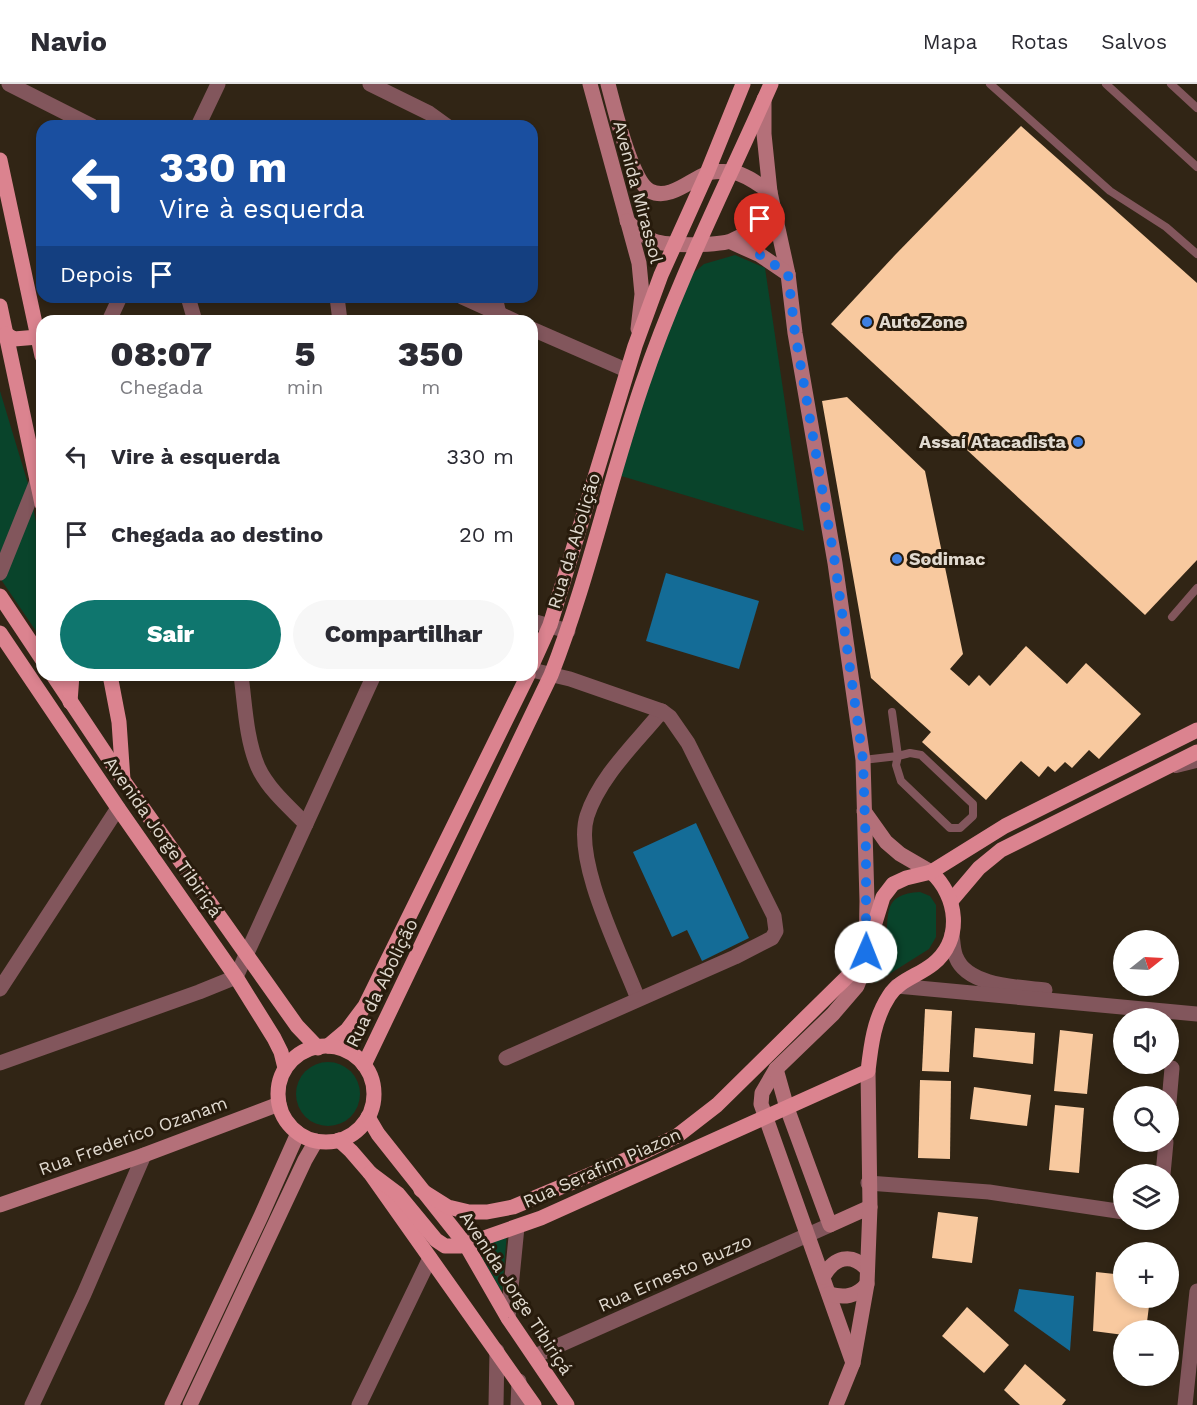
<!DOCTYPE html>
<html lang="pt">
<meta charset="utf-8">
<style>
:root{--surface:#fff;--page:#f7f7f7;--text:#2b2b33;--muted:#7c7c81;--line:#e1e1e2;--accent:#0f766e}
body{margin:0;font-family:"Work Sans",sans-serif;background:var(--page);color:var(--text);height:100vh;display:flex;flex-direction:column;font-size:22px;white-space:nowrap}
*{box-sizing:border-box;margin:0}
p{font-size:20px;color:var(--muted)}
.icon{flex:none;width:33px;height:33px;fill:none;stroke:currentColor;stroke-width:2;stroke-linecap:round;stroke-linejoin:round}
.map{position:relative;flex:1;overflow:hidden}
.side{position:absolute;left:36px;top:231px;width:502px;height:366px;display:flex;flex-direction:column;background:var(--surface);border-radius:18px;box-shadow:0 3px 9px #0003}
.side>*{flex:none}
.top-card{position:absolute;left:36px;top:36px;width:502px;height:183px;border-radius:18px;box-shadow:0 3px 9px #0003;background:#1a4fa0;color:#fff;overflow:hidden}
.needle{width:39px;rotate:72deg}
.controls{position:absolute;left:1113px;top:846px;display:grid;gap:12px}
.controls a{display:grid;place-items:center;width:66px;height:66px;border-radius:50%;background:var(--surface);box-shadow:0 3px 9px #0003;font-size:30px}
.pin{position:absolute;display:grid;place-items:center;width:51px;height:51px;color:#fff;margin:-62px -26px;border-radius:50% 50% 50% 0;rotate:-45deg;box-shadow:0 0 6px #0007}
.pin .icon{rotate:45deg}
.me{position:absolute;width:66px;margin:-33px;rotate:1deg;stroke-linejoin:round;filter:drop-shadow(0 0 4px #0008)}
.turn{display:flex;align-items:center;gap:21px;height:126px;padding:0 24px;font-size:27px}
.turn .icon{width:78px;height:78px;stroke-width:2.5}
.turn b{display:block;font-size:42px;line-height:51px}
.then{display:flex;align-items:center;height:57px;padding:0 24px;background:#0003;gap:12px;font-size:22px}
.eta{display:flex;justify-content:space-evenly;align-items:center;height:102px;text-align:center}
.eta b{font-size:36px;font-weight:800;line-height:42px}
.action{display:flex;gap:12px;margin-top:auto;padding:12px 24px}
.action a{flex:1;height:69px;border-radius:36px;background:var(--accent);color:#fff;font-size:24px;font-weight:800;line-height:69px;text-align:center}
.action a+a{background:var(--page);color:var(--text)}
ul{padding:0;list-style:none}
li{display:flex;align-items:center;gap:18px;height:78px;padding:0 24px}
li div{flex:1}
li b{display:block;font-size:22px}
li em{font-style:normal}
header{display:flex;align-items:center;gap:36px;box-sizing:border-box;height:84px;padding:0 30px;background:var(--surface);border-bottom:2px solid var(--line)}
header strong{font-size:28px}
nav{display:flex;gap:33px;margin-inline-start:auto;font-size:21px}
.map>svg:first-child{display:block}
.green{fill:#09442b}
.water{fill:#146c97}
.building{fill:#f8c99f}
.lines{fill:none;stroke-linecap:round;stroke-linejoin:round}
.lane{stroke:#82565c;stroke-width:8}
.street{stroke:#82565c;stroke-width:15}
.secondary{stroke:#b47079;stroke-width:15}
.primary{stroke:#db838f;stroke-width:15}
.route{stroke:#1a73e8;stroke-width:10;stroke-dasharray:0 18}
.shop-dot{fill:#3f7fe0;stroke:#271b0c;stroke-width:2}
.labels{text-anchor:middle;stroke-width:6;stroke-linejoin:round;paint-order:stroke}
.street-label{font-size:18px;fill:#e1dad0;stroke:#271b0c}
.poi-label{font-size:18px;font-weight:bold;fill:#e1dad0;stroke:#271b0c;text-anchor:start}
</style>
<header>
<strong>Navio</strong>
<nav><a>Mapa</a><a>Rotas</a><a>Salvos</a></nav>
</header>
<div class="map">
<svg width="1197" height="1321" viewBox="0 0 1197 1321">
<rect width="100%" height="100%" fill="#312515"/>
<!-- green -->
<g class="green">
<polygon points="735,171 765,184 804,447 618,391 685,196 704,180"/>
<polygon points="0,307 29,403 42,468 42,556 0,494"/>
<path d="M 920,808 L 930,812 L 936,821 L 936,853 L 929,865 L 875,899 C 879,886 885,871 886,858 C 889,830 882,810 920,808 Z"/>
<circle cx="328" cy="1010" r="32"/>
<polygon points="507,1148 502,1208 475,1161"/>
</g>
<!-- water -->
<g class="water">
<polygon points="666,489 759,517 739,585 646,557"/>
<polygon points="696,739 749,854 702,877 687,846 672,853 633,768"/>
<polygon points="1019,1205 1074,1212 1070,1267 1014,1227"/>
</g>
<!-- building -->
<g class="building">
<polygon points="1021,42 1197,199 1197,476 1145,531 831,240 896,170"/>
<polygon points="847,313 925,387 963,570 950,585 969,602 979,591 990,602 1026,562 1067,600 1086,579 1141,630 1099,675 1089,666 1072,684 1065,678 1055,688 1048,682 1039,693 1021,677 986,716 922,658 931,648 871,594 822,317"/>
<polygon points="925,925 952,927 949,988 922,987"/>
<polygon points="975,944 1035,949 1033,980 973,973"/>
<polygon points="1060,946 1093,950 1087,1010 1054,1007"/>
<polygon points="920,996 951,997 950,1075 918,1074"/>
<polygon points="974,1003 1031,1011 1027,1042 970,1035"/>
<polygon points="1055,1021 1084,1024 1079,1089 1049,1086"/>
<polygon points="938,1128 978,1133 972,1179 932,1174"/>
<polygon points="1096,1188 1124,1191 1124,1214 1150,1214 1146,1246 1124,1246 1124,1251 1093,1247"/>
<polygon points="967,1223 1009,1261 984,1289 942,1252"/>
<polygon points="1025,1280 1066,1316 1062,1321 1020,1321 1004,1306"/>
</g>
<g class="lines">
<!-- lane -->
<g class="lane">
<polyline points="990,0 1110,107 1166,143 1197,170"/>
<polyline points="1106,0 1197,83"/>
<polyline points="1171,0 1197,24"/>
<polyline points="1172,533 1197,504"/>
<polyline points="863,676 898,672 896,681 901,697 950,744 960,744 973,732 973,720 921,671 910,669 898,672 892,628"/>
<polyline points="1176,685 1197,680"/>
</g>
<!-- street -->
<g class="street">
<polyline points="9,0 92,42"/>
<polyline points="370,0 429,29 447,42"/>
<polyline points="198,42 218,0"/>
<polyline points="188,213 195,237"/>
<polyline points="337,213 340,237"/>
<polyline points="462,213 515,237"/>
<polyline points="495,213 499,230 497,237"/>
<polyline points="109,237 120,213"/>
<polyline points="532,245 626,286"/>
<polyline points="0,489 39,392"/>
<polyline points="532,537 568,547"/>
<path d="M 241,591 C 245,621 246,655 258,683 C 268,705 289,723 306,740"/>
<path d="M 952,850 C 953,857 953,867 956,873 C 967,902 1018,903 1045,906"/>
<polyline points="897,902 1197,930"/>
<polyline points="0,905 118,724"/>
<path d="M 638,915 C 621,870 573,777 587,732 C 600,692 636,659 662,627"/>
<polyline points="506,974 735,873 772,854 776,847 774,832 688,659 670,633 662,627 570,595 532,586"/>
<polyline points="0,979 199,908 236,893 374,591"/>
<polyline points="1168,1030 1172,984"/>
<polyline points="1163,1090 1166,1058"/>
<polyline points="868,1099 989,1108 1124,1128"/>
<polyline points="508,1234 517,1143"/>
<polyline points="535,1272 830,1141"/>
<polyline points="32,1321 84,1210 144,1071"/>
<polyline points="359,1321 430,1174"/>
<polyline points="496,1321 497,1267"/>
<polyline points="518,1321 519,1297"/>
<polyline points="1185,1321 1197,1207"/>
</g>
<!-- secondary -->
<g class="secondary">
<polyline points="590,0 639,179 642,210 638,245"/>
<path d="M 608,0 C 614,22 631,97 650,107 C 669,117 690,96 706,90 C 712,87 726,87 733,88 C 747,91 759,101 770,108"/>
<polyline points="764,15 764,50 770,108 788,190 795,249 835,479 863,676 867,817 866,868 861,892 857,902 833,930 776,985 762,1009 761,1020 853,1279"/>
<path d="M 627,137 C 635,145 643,152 654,157 C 667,162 720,162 733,156 C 748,150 761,140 774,132"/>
<polyline points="731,158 760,171 788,190"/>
<polyline points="864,727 886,758 900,770 931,788"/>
<polyline points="776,985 787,1024 830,1141 870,1123"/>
<polyline points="0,1121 144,1071 279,1020"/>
<path d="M 823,1193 C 834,1173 851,1168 867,1185"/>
<path d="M 829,1210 C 844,1214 856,1213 867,1200"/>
<polyline points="172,1321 261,1132 298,1049"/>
<polyline points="190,1321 305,1076 316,1057"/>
<polyline points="836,1321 853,1279 867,1200 870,1123 868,987"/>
</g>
<!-- primary -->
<g class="primary">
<polyline points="0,76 42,272"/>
<polyline points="0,222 42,420"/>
<polyline points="6,250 14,255 38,253"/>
<polyline points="0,512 42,575"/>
<polyline points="0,549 118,724 236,893 274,954 281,968 285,984"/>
<polyline points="532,581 550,541 635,262 661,191 707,89 743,0"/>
<polyline points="53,591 123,696 297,942 318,964"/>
<polyline points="110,591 119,638 123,696"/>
<polyline points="70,618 72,591"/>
<polyline points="951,817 979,784 1001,766 1197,668"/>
<polyline points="328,962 347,946 365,922 528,591"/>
<circle cx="326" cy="1010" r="48"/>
<path d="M 364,981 L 551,591 C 588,497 609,397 642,301 C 677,197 727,100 771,0"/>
<polyline points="368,1033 378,1050 466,1161 508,1234 567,1321"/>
<polyline points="339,1056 351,1067 370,1089 534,1321"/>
<path d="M 370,1089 L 398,1110 L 436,1156 L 445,1162 L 461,1162 L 541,1134 L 868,987 C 871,961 874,935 889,912 C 899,896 918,892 933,880 C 963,856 958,812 931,788"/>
<polyline points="421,1106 448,1123 469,1128 487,1128 513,1123 642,1069 677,1052 717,1021 849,891 866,868 883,813 893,800 906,794 931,788 1005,742 1197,646"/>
</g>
</g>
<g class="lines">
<!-- route -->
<polyline class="route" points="760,171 788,190 795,249 835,479 863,676 866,768 866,868"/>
</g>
<!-- markers -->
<g class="shop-dot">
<circle cx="867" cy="238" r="6"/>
<circle cx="1078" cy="358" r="6"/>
<circle cx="897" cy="475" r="6"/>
</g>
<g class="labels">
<!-- street labels -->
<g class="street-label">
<text transform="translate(638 108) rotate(75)" y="6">Avenida Mirassol</text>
<text transform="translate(574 457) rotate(-73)" y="6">Rua da Abolição</text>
<text transform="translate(163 753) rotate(55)" y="6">Avenida Jorge Tibiriçá</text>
<text transform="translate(382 899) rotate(-64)" y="6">Rua da Abolição</text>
<text transform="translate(133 1052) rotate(-20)" y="6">Rua Frederico Ozanam</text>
<text transform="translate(602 1084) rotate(-24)" y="6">Rua Serafim Piazon</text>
<text transform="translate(675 1189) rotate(-24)" y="6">Rua Ernesto Buzzo</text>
<text transform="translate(516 1209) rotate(57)" y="6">Avenida Jorge Tibiriçá</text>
</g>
<!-- poi labels -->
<g class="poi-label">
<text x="879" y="244">AutoZone</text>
<text x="1066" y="364" text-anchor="end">Assaí Atacadista</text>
<text x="909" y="481">Sodimac</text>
</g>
</g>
</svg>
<div class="controls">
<a><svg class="needle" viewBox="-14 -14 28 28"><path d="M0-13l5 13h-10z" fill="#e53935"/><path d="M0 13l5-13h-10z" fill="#7c7c81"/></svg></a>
<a><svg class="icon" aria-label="sound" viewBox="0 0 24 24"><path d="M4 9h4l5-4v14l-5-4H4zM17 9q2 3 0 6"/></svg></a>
<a><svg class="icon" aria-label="search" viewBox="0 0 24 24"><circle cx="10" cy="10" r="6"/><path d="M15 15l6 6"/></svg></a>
<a><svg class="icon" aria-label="layers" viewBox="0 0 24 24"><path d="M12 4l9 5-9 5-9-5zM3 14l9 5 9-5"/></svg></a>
<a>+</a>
<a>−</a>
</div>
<div class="pin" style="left:760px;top:171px;background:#d93025"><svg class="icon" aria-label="arrive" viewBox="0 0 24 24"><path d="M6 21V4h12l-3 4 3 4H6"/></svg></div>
<svg class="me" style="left:866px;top:868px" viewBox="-20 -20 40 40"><circle r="19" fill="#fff"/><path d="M0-13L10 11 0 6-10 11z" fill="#1a73e8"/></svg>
<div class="top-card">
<div class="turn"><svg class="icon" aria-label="left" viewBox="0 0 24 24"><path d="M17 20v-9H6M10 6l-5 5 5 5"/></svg><div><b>330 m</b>Vire à esquerda</div></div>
<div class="then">Depois<svg class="icon" aria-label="arrive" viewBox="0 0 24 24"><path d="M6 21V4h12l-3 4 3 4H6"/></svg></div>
</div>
<section class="side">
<div class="eta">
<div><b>08:07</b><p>Chegada</p></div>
<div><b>5</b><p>min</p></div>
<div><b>350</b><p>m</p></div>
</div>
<ul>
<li><svg class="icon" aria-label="left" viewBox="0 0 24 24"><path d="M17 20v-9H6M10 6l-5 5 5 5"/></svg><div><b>Vire à esquerda</b></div><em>330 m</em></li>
<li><svg class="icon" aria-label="arrive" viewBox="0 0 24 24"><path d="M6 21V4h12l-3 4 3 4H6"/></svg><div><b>Chegada ao destino</b></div><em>20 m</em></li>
</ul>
<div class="action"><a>Sair</a><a>Compartilhar</a></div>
</section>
</div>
